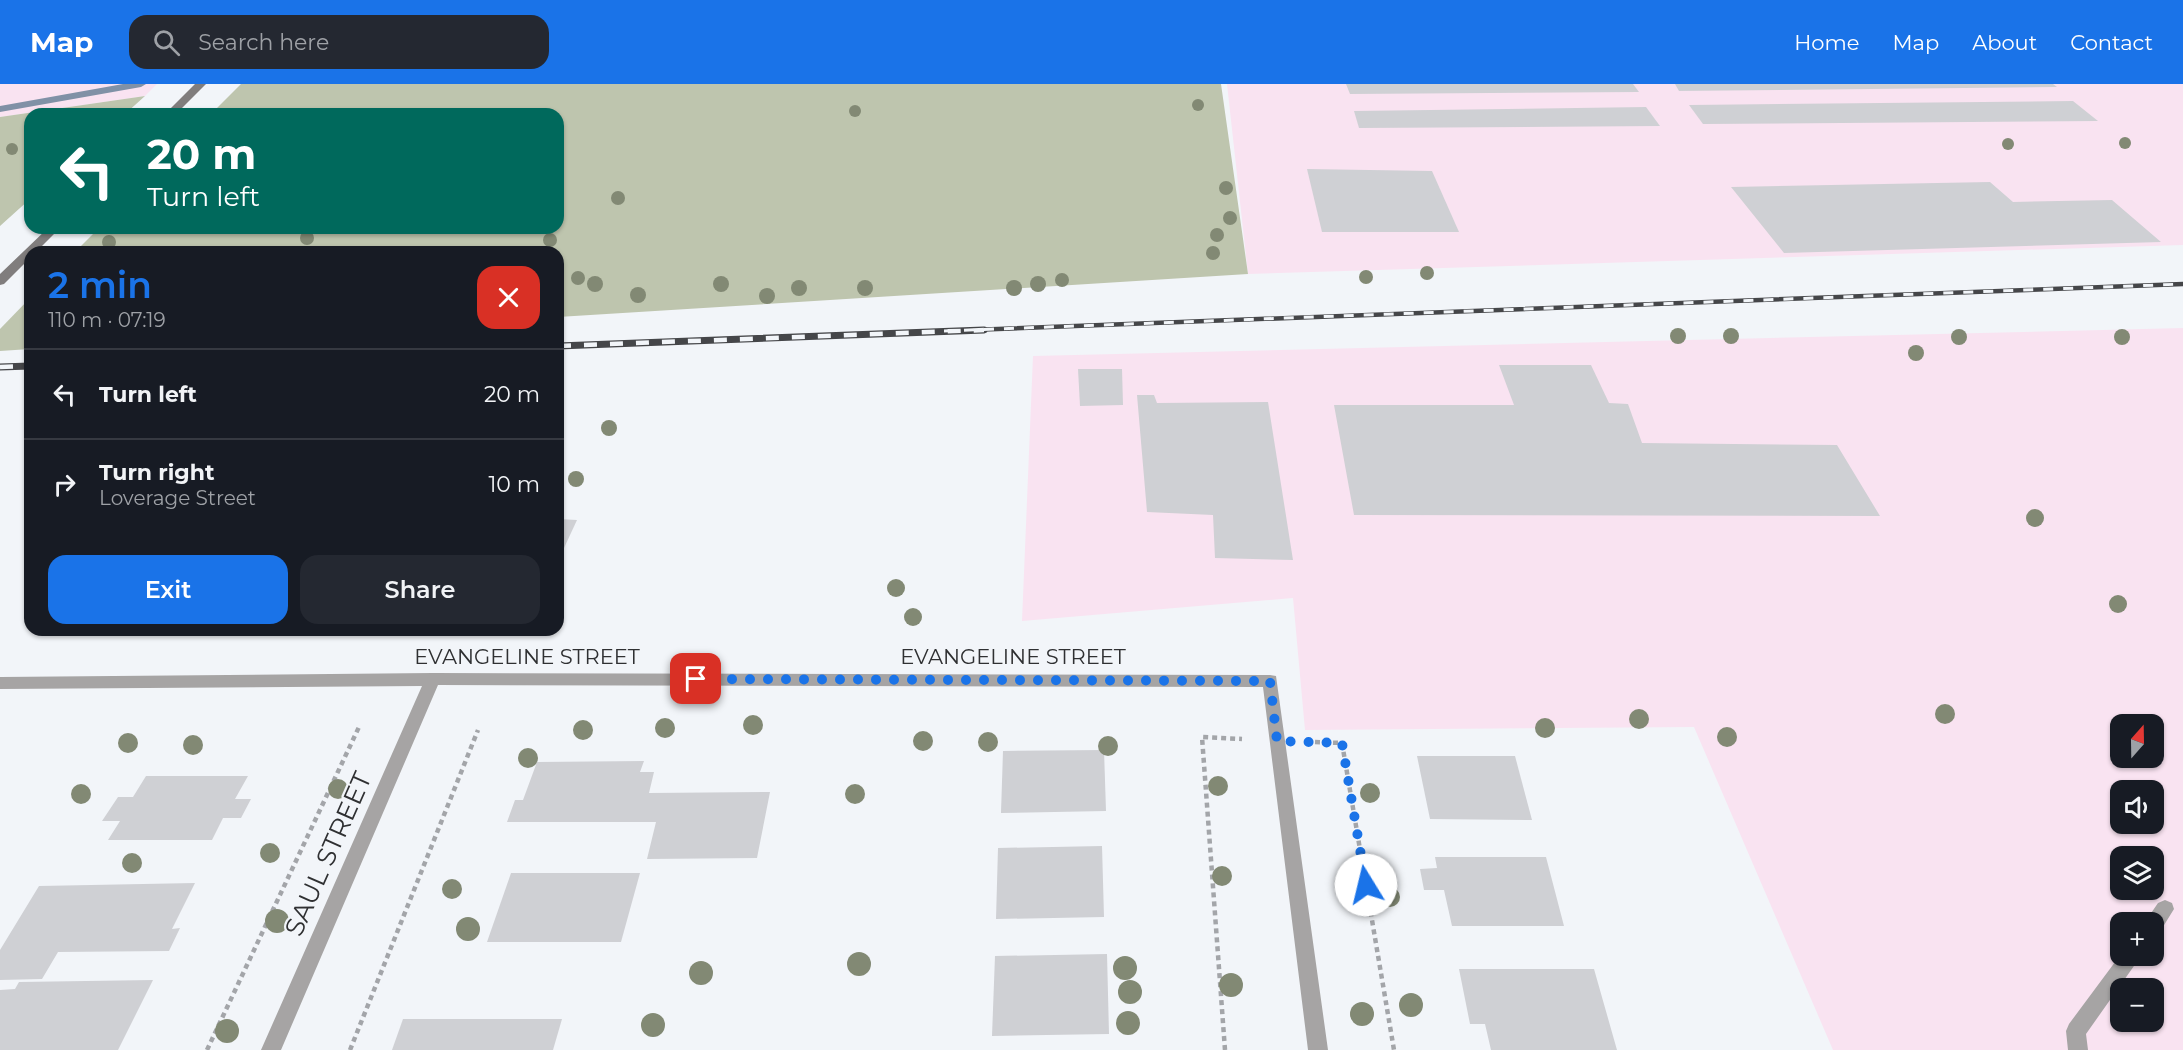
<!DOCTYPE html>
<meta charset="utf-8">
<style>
:root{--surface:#171b24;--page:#242831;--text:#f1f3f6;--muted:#9ea1a6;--line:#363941;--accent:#1a73e8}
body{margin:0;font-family:Montserrat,sans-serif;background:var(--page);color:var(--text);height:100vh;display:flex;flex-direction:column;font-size:22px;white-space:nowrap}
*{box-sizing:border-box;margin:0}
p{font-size:20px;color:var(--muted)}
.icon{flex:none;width:33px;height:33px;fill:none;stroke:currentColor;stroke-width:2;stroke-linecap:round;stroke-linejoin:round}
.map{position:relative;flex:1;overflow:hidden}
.drawer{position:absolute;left:24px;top:162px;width:540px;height:390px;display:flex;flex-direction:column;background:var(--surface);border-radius:18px;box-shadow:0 2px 4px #0004}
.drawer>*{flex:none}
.guide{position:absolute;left:24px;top:24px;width:540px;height:126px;border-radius:18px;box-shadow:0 2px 4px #0004;background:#00695c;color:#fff;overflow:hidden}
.needle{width:39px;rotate:20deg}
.tools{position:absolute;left:2110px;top:630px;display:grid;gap:12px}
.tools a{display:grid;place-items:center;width:54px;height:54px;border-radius:12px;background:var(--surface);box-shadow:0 2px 4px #0004;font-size:30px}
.pin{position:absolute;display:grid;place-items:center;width:51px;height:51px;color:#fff;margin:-26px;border-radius:12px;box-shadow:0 3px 9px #0006}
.me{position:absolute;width:66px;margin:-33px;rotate:351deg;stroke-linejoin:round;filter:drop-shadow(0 0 4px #0008)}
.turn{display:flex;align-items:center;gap:21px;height:126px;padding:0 24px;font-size:27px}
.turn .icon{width:78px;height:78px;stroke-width:2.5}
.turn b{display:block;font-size:42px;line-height:51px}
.round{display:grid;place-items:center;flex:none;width:63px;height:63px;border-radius:18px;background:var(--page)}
.overview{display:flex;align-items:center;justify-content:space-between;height:102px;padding:0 24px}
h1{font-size:36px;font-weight:600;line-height:45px;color:var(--accent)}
.cta{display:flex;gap:12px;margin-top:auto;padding:12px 24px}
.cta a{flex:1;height:69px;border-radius:18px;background:var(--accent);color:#fff;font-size:24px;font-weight:600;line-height:69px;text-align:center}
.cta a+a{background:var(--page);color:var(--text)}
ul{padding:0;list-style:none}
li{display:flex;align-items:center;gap:18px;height:90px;padding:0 24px;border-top:2px solid var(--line)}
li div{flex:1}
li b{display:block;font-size:22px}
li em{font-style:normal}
header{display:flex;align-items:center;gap:36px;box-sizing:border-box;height:84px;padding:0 30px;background:var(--accent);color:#fff}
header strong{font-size:28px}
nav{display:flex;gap:33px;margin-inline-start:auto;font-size:21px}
.search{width:420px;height:54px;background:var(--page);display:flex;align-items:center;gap:15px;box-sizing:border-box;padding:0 21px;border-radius:18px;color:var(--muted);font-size:22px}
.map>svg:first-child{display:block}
.industrial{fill:#f9e3f1;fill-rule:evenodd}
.green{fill:#bec5ae}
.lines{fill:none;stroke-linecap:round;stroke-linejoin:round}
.stream{fill:#8091a6;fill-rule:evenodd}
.building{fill:#cfd0d4}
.path{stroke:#a3a5a9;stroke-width:4.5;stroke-dasharray:5 4;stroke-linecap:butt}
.lane{fill:#a6a4a4;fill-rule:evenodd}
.street{fill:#a6a4a4;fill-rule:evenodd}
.secondary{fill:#807d7d;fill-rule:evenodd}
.rail-far1-casing{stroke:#454649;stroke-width:4.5}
.rail-casing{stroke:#454649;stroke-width:7}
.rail-far1{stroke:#f2f5f9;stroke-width:3;stroke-dasharray:10;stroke-linecap:butt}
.rail{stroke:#f2f5f9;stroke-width:4.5;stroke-dasharray:13;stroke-linecap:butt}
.tree{fill:#828974}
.route{stroke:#1a73e8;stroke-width:10;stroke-dasharray:0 18}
.labels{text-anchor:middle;stroke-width:4.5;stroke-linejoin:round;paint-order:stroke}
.street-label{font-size:21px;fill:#2f3032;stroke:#f2f5f9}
.near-street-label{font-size:26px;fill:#2f3032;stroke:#f2f5f9}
</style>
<header>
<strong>Map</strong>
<div class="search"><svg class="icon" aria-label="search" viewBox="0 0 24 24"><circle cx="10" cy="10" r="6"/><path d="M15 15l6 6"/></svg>Search here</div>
<nav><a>Home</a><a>Map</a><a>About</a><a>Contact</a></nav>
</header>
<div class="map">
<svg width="2183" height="966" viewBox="0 0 2183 966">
<rect width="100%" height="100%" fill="#f2f5f9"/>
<!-- industrial -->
<g class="industrial">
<polygon points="0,0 157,0 145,12 0,33"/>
<polygon points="1227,0 2183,0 2183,161 1248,190"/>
<path d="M 2183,244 L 2183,966 L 1833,966 L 1694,643 L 1305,646 L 1293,514 L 1022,537 L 1033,272 ZM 2121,640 L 2154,640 L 2154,674 L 2121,674 ZM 2121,706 L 2154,706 L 2154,740 L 2121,740 ZM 2121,772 L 2154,772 L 2154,806 L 2121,806 ZM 2121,838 L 2154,838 L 2154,872 L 2121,872 ZM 2121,904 L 2154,904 L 2154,938 L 2121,938 Z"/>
</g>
<!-- green -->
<g class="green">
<polygon points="241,0 1221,0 1248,190 558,233 558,168 75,168 99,144 558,144 558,30 211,30"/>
<polygon points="145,12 125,30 30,30 30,115 0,142 0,33"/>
<polygon points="30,214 30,265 0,267 0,245"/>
</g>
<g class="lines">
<!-- stream -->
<polygon class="stream" points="123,0 146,0 141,3 0,28 0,22"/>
</g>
<!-- building -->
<g class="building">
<polygon points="1346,0 1633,0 1639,8 1350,10"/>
<polygon points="1675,0 2053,0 2057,3 1679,7"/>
<polygon points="2073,17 2098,37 1703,40 1689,21"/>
<polygon points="1646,23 1660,42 1359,44 1354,27"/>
<polygon points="1307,85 1432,87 1459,148 1322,148"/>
<polygon points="1990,98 2013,118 2112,116 2161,158 1784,169 1731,103"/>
<polygon points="1499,281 1591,281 1609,319 1628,320 1642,359 1837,361 1880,432 1354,431 1334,321 1514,321"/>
<polygon points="1078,285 1122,285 1123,321 1080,322"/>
<polygon points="1137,311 1154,311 1157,319 1268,318 1293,476 1215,474 1213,431 1147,428"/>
<polygon points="558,435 577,436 558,477"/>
<polygon points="1104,666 1106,727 1001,729 1003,667"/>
<polygon points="1417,672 1515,672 1532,736 1430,735"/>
<polygon points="644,677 640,688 654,688 649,709 770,708 757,774 647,775 656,738 507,738 515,716 523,716 537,678"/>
<polygon points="146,692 248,692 235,715 251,715 241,734 223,734 212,756 108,756 120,737 102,737 118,713 133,713"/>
<polygon points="1102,762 1104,833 996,835 998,764"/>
<polygon points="1435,773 1546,773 1564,842 1452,842 1444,806 1424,806 1420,785 1437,784"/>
<polygon points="511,789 640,789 621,858 487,858"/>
<polygon points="195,799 172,845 180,844 169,867 58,868 42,895 0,896 0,866 39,802"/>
<polygon points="1107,870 1109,950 992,952 995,872"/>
<polygon points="1459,885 1594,885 1617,966 1491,966 1485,940 1470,940"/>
<polygon points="153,896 118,966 0,966 0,906 15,905 19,898"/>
<polygon points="403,935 562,935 553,966 392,966"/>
</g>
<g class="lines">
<!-- path -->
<g class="path">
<polyline points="1315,658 1342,659 1394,966"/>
<polyline points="207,966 359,643"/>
<polyline points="350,966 478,646"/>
<polyline points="1225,966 1202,653 1242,655"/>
</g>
<!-- lane -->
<g class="lane">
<polygon points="2165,816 2172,819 2174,825 2161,846 2154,849 2154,838 2145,838 2158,819"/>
<polygon points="2121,870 2141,872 2086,950 2088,966 2068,966 2066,947 2069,940"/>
</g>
<!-- street -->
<polygon class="street" points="433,589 1270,591 1276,592 1328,966 1308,966 1263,603 438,601 281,966 261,966 422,602 0,605 0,593"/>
<!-- secondary -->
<g class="secondary">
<polygon points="195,0 206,0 176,30 165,30"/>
<polygon points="48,144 60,144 36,168 30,168 30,174 4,200 0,201 0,190"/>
</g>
<!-- rail-far1 casing -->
<g class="rail-far1-casing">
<polyline id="rail-far1" points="944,247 2183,200"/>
</g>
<!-- rail casing -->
<g class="rail-casing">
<g id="rail">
<polyline points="558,262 984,246"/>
<polyline points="0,283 30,282"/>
</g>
</g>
<!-- rail-far1 -->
<use href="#rail-far1" class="rail-far1"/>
<!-- rail -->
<use href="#rail" class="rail"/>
</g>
<!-- trees -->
<g class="tree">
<circle cx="1198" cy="21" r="6"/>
<circle cx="855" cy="27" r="6"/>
<circle cx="2125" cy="59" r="6"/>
<circle cx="2008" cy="60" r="6"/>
<circle cx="12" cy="65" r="6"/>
<circle cx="1226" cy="104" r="7"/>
<circle cx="618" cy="114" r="7"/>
<circle cx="1230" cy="134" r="7"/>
<circle cx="1217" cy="151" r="7"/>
<circle cx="307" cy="154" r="7"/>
<circle cx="550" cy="156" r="7"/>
<circle cx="109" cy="158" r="7"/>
<circle cx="1213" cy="169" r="7"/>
<circle cx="1427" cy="189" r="7"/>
<circle cx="1366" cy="193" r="7"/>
<circle cx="578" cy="194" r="7"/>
<circle cx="1062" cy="196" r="7"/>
<circle cx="595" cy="200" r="8"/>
<circle cx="721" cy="200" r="8"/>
<circle cx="1038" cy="200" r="8"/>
<circle cx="799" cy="204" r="8"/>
<circle cx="865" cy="204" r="8"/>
<circle cx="1014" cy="204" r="8"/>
<circle cx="638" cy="211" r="8"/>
<circle cx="767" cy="212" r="8"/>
<circle cx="1678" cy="252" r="8"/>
<circle cx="1731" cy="252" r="8"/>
<circle cx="1959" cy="253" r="8"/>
<circle cx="2122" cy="253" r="8"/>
<circle cx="1916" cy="269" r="8"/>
<circle cx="609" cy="344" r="8"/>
<circle cx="576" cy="395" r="8"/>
<circle cx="2035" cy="434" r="9"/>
<circle cx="896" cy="504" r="9"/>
<circle cx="2118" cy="520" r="9"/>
<circle cx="913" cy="533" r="9"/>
<circle cx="1945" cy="630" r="10"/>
<circle cx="1639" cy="635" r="10"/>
<circle cx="753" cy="641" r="10"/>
<circle cx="665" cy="644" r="10"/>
<circle cx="1545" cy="644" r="10"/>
<circle cx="583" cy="646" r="10"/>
<circle cx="1727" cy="653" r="10"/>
<circle cx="923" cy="657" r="10"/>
<circle cx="988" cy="658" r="10"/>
<circle cx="128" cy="659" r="10"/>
<circle cx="193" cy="661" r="10"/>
<circle cx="1108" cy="662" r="10"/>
<circle cx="528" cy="674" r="10"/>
<circle cx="1218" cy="702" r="10"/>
<circle cx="338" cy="705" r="10"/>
<circle cx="1370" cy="709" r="10"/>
<circle cx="81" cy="710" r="10"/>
<circle cx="855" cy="710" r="10"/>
<circle cx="270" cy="769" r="10"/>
<circle cx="132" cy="779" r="10"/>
<circle cx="1222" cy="792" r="10"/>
<circle cx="452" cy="805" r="10"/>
<circle cx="1390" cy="813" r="10"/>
<circle cx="277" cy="837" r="12"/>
<circle cx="468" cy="845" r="12"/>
<circle cx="859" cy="880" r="12"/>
<circle cx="1125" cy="884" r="12"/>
<circle cx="701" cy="889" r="12"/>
<circle cx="1231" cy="901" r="12"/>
<circle cx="1130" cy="908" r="12"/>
<circle cx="1411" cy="921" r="12"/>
<circle cx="1362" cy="930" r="12"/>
<circle cx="1128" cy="939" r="12"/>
<circle cx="653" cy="941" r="12"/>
<circle cx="227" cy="947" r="12"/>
</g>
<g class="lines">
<!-- route -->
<polyline class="route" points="696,595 1270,597 1277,657 1342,659 1366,801"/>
</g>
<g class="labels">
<!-- street labels -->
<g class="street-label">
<text x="527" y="580">EVANGELINE STREET</text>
<text x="1013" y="580">EVANGELINE STREET</text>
</g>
<!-- near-street labels -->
<g class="near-street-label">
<text transform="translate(328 770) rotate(-66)" y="9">SAUL STREET</text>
</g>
</g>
</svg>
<div class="tools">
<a><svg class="needle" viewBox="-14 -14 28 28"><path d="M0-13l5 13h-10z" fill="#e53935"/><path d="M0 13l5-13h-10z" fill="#9ea1a6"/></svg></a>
<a><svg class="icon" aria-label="sound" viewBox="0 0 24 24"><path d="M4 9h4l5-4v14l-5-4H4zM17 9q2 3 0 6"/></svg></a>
<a><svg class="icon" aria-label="layers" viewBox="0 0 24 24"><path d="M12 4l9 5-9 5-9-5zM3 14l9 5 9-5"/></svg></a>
<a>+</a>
<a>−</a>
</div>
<div class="pin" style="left:696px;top:595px;background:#d93025"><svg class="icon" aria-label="arrive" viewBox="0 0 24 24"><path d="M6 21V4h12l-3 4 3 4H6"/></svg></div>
<svg class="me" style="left:1366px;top:801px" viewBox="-20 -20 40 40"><circle r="19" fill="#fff"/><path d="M0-13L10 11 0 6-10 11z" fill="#1a73e8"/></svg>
<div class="guide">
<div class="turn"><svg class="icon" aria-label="left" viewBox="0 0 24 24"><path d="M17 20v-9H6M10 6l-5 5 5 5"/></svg><div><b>20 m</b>Turn left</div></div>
</div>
<section class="drawer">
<div class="overview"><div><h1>2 min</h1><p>110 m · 07:19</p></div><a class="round" style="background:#d93025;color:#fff"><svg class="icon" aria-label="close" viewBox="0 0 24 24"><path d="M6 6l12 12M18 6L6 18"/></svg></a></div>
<ul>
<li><svg class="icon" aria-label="left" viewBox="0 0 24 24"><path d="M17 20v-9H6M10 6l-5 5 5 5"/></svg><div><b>Turn left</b></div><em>20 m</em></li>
<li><svg class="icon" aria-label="right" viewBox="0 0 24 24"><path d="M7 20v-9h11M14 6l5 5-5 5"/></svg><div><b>Turn right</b><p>Loverage Street</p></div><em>10 m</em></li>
</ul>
<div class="cta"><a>Exit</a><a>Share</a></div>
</section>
</div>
